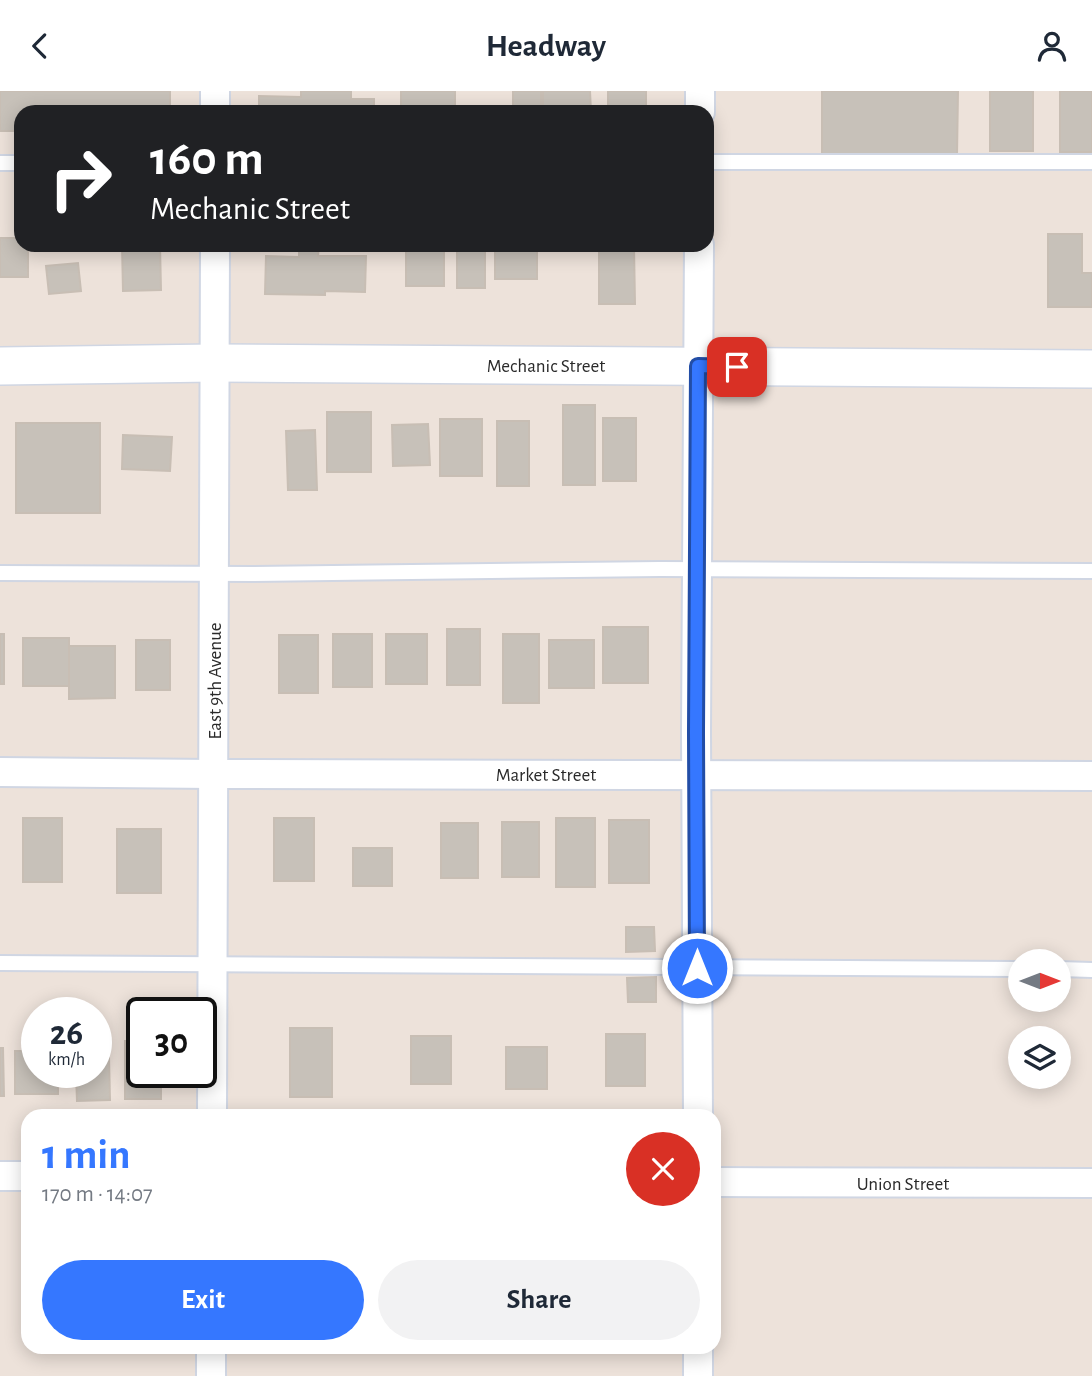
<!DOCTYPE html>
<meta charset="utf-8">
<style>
:root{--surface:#fff;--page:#f2f2f3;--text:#1f2937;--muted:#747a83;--accent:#3577ff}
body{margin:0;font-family:"Alegreya Sans",sans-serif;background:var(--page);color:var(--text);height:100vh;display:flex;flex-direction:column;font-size:26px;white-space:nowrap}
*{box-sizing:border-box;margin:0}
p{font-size:23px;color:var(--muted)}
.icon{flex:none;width:38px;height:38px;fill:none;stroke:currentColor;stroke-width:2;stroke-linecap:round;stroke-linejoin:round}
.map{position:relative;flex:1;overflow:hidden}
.details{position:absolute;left:21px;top:1018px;width:700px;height:245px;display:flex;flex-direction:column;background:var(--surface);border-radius:21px;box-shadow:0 4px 18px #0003}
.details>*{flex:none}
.top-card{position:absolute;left:14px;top:14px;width:700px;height:147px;border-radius:21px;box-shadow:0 4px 18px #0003;background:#202124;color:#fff;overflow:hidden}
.needle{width:46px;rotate:90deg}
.fabs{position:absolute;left:1008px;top:858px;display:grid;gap:14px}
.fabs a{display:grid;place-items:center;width:63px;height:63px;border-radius:50%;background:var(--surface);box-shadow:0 4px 18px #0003;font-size:35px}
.speed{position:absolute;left:21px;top:906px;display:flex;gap:14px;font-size:35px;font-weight:700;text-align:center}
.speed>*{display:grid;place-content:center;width:91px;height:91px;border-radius:50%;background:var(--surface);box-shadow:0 4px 18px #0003;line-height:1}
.speed small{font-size:18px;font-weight:400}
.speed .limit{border:4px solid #111;border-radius:10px;background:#fff;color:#111}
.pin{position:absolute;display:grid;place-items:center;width:60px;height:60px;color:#fff;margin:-30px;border-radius:14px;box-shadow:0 4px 10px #0006}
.me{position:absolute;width:77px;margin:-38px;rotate:0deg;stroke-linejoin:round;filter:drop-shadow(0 0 5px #0008)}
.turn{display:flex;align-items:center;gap:24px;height:147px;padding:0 21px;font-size:32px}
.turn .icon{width:91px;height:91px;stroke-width:2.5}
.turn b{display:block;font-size:49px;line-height:60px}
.round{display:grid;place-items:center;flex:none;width:74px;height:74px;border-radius:37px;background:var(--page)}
.summary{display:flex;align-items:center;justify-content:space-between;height:119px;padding:0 21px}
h1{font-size:42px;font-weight:700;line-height:52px;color:var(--accent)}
.action{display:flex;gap:14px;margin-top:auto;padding:14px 21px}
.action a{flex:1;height:80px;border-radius:42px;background:var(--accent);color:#fff;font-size:28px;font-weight:700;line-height:80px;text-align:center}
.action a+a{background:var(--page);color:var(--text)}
header{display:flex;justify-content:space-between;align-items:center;height:91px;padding:0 21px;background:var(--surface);font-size:32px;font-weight:700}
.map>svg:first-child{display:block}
.building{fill:#c7c1b9;stroke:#c8beb4;stroke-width:2}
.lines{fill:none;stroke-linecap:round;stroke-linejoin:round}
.service-casing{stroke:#d0d6e3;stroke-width:18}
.minor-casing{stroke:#d0d6e3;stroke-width:32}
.tertiary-casing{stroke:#d0d6e3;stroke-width:40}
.service{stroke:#fff;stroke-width:14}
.minor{stroke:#fff;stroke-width:28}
.tertiary{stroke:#fff;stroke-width:37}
.route-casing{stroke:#224da6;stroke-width:18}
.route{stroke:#3577ff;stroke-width:12}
.labels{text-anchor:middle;stroke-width:5;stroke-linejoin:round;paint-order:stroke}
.street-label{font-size:19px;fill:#2a2a2a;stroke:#fff}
</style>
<header><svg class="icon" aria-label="back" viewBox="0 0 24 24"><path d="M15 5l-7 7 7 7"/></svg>Headway<svg class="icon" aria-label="person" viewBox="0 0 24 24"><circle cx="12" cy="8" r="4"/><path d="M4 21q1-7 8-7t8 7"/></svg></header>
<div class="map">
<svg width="1092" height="1285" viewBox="0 0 1092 1285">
<rect width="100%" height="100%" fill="#ede2da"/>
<!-- building -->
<g class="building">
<polygon points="0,0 170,0 170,21 21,21 21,40 0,40"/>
<polygon points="301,0 351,0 351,8 374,8 374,21 259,21 259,5 301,6"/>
<rect x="401" y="0" width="54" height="21"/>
<rect x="513" y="0" width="28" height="21"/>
<polygon points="543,0 590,0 591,21 543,21"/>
<rect x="608" y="0" width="38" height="21"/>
<polygon points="822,0 958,0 957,64 822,64"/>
<rect x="990" y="0" width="43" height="60"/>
<rect x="1060" y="0" width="32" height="61"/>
<polygon points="1048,143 1082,143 1082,182 1092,182 1092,216 1048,216"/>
<polygon points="0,147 21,147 21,154 28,154 28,186 0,186"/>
<polygon points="122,154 160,154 161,199 123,200"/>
<rect x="406" y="154" width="38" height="41"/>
<rect x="457" y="154" width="28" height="43"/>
<rect x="495" y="154" width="42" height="34"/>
<polygon points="608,154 630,154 630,156 634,156 635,213 599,213 599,156 608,156"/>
<polygon points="299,155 319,155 318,165 366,165 365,201 325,200 325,204 265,203 266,165 299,166"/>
<polygon points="78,172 81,200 49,203 46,175"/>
<rect x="563" y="314" width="32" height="80"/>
<rect x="327" y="321" width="44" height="60"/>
<rect x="603" y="327" width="33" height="63"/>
<rect x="440" y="328" width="42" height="57"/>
<rect x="497" y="330" width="32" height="65"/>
<rect x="16" y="332" width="84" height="90"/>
<polygon points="428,333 430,374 393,375 392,334"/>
<polygon points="315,339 317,399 288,399 286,340"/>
<polygon points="123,344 172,346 170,380 122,378"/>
<rect x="603" y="536" width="45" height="56"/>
<rect x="447" y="538" width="33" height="56"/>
<rect x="0" y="543" width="4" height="50"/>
<rect x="333" y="543" width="39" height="53"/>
<rect x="386" y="543" width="41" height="50"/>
<rect x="503" y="543" width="36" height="69"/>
<rect x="279" y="544" width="39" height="58"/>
<rect x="23" y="547" width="46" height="48"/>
<rect x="136" y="549" width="34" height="50"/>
<rect x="549" y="549" width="45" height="48"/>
<polygon points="69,555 115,555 115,607 69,608"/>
<rect x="23" y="727" width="39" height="64"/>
<rect x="274" y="727" width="40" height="63"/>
<rect x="556" y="727" width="39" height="69"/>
<rect x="609" y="729" width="40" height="63"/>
<rect x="502" y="731" width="37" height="55"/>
<rect x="441" y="732" width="37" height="55"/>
<rect x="117" y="738" width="44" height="64"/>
<rect x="353" y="757" width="39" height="38"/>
<polygon points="626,836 654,836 655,860 626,861"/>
<polygon points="656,886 656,911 628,911 627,887"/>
<rect x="290" y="937" width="42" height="69"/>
<rect x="606" y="943" width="39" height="52"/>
<rect x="411" y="945" width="40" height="48"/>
<polygon points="125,950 142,950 142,982 161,982 161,1008 125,1008"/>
<rect x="506" y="956" width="41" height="42"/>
<polygon points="0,957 3,957 4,1005 0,1005"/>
<polygon points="15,960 37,960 37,982 58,982 58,1003 15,1003"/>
<polygon points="96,965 109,965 110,1009 77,1010 76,982 96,982"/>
</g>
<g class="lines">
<!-- service casing -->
<g class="service-casing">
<g id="service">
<polyline points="707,71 1092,71"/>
<polyline points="0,72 21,72"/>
<polyline points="0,482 253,483 660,478 1092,480"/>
<polyline points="0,872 1020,878"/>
<polyline points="1059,878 1092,879"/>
</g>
</g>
<!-- minor casing -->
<g class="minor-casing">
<g id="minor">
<polyline points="215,21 215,0"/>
<polyline points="700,21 700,0"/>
<polyline points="0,681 213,683 1092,685"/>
<polyline points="212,1026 215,154"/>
<polyline points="698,1026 696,641 699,154"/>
<polyline points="0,1085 28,1085"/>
<polyline points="714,1091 1092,1092"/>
<polyline points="211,1285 211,1256"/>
<polyline points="698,1285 698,1256"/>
</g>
</g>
<!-- tertiary casing -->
<g class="tertiary-casing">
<polyline id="tertiary" points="0,275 214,272 1092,278"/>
</g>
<!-- service -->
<use href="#service" class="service"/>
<!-- minor -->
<use href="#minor" class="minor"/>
<!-- tertiary -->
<use href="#tertiary" class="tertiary"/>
</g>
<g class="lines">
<!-- route casing -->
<g class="route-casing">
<polyline id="route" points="697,877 696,642 698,275 737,276"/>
</g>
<!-- route -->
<use href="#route" class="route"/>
</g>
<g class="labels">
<!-- street labels -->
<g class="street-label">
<text x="546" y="281">Mechanic Street</text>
<text transform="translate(214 590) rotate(-90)" y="7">East 9th Avenue</text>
<text x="546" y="690">Market Street</text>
<text x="903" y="1099">Union Street</text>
</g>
</g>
</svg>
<div class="fabs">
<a><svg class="needle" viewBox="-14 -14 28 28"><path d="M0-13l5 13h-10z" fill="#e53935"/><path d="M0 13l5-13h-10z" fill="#747a83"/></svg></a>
<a><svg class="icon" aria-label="layers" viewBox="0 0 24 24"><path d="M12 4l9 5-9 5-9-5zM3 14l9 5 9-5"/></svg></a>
</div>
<div class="speed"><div>26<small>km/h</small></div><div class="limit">30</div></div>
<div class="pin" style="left:737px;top:276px;background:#d93025"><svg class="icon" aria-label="arrive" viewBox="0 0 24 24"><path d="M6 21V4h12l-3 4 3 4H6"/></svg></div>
<svg class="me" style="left:697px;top:877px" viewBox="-20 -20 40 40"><circle r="17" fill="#3577ff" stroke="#fff" stroke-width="3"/><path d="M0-11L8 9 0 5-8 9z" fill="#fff"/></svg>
<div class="top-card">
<div class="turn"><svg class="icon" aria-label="right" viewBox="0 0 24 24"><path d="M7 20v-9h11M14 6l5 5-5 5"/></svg><div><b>160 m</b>Mechanic Street</div></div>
</div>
<section class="details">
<div class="summary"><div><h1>1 min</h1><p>170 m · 14:07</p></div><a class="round" style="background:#d93025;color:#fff"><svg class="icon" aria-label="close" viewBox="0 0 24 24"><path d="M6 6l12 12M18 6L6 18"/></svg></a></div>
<div class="action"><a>Exit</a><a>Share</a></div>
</section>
</div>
